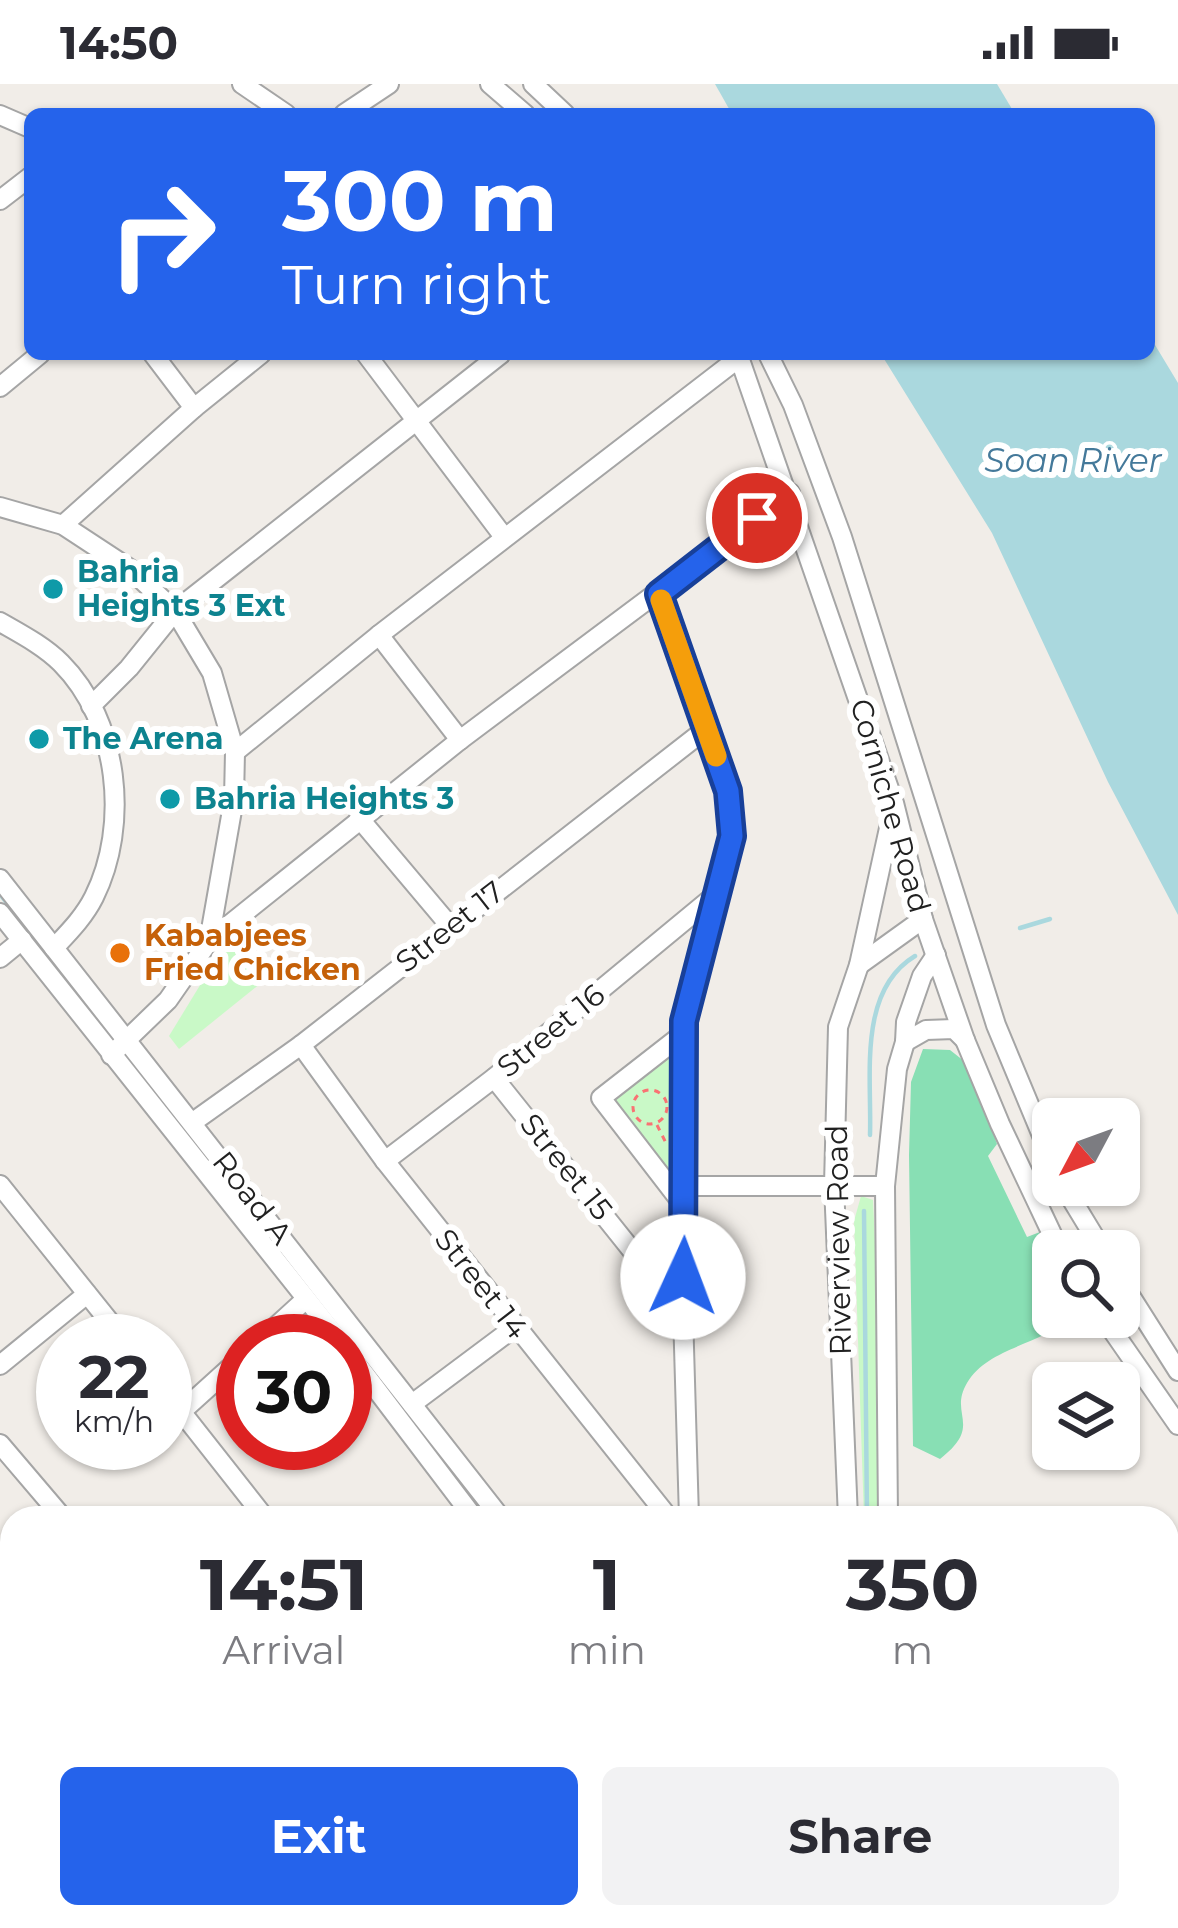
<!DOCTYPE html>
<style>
:root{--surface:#fff;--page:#f2f2f3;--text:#2b2b33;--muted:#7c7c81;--accent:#2563eb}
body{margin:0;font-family:Montserrat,sans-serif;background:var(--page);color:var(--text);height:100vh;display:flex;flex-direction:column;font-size:45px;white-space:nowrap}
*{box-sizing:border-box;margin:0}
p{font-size:39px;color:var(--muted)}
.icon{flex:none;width:66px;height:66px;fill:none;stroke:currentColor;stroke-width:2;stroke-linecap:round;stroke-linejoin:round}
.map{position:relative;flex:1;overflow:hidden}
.drawer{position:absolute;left:0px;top:1422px;width:1179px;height:423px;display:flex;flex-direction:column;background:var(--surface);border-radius:36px 36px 0 0;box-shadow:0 3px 9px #0004}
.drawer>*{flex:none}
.top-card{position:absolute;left:24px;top:24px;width:1131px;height:252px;border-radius:18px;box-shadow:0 3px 9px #0004;background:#2563eb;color:#fff;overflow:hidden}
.needle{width:78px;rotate:229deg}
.tools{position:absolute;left:1032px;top:1014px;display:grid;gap:24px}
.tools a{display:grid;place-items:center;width:108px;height:108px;border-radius:18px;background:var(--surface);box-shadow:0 3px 9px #0004;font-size:60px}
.speed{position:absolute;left:36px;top:1230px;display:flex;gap:24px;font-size:60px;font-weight:700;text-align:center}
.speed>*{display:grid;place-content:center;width:156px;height:156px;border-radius:50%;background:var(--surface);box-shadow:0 3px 9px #0004;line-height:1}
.speed small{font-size:30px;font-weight:400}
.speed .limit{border:18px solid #d22;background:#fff;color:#111}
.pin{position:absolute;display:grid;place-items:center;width:102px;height:102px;color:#fff;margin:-51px;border:6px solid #fff;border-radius:50%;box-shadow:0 3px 12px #0007}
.me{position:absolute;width:132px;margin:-66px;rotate:2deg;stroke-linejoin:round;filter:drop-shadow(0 0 9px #0008)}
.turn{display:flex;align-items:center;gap:42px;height:252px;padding:0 60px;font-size:54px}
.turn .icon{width:156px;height:156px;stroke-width:2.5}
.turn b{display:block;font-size:84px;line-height:102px}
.eta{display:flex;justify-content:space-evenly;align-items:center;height:204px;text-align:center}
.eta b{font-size:72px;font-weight:700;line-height:84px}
.action{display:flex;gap:24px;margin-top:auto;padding:24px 60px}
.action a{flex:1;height:138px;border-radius:18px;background:var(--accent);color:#fff;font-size:48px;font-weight:700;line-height:138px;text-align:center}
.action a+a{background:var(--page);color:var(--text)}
.status{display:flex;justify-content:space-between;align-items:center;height:84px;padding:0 60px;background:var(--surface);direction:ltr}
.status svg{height:33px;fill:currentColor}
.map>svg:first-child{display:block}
.park{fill:#c9f9c7}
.pitch{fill:#88dfb4}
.water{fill:#aad8de}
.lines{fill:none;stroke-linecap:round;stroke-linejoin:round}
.stream{stroke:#aad8de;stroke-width:4.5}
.minor-casing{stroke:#a5a5a5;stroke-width:22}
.major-casing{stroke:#9d5801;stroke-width:28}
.path{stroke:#f97273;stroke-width:3;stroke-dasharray:6 6;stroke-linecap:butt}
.minor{stroke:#fff;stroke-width:18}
.major{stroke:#fbcca4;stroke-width:24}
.route-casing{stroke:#184099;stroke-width:30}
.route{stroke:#2563eb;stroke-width:21}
.slow{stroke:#f59e0b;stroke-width:21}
.culture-dot{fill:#0f9aa8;stroke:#fff;stroke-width:4.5}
.food-dot{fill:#e8710a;stroke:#fff;stroke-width:4.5}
.labels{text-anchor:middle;stroke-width:12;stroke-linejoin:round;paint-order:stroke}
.culture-label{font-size:30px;font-weight:bold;fill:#0d838f;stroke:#fff;text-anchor:start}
.street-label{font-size:30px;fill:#212121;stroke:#fff}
.food-label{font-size:30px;font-weight:bold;fill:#c56008;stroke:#fff;text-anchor:start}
.water-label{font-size:33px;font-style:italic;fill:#44799a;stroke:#fff}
</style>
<div class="status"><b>14:50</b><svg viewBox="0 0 49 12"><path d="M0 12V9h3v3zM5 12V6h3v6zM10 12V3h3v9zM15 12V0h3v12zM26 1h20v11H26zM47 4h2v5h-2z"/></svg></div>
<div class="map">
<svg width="1178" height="1844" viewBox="0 0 1178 1844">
<rect width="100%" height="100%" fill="#f1ede8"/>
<!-- park -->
<g class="park">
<polygon points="227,857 261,899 179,965 169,952"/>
<polygon points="674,960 682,1119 603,1018"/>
<polygon points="861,1112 873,1116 888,1434 864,1434 854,1137"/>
</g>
<!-- pitch -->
<path class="pitch" d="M 923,965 L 950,966 L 969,981 L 997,1060 L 988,1072 L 1027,1153 L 1040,1148 L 1053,1178 L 1053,1233 L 1071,1233 C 1042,1261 988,1263 967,1299 C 948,1331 984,1341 940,1375 L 913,1362 L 909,1071 L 911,998 Z"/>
<!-- water -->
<g class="water">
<polygon points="715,0 997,0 1015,30 732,30"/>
<polygon points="1149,251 1178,299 1178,831 1108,698 992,449 881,270 1149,270"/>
</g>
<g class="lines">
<!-- stream -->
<g class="stream">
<polyline points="0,810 41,862"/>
<polyline points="1020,844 1050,835"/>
<path d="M 870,1051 C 872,993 857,907 915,872"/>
<polyline points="191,1053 240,1115"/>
<polyline points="864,1127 867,1434"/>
</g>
<!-- minor casing -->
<g class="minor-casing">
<g id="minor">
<polyline points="242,0 286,30"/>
<polyline points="490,0 525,30"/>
<polyline points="533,0 565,30"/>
<polyline points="344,30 389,0"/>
<polyline points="0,31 30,44"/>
<polyline points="0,116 30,93"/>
<polyline points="153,270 194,324"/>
<polyline points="366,270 504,453"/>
<polyline points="738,270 894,719 923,835 965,956 1000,1040 1060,1167"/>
<polyline points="768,270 793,321 842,453 996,941 1053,1078"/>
<polyline points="0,303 40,270"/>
<polyline points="0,423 63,441 130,485 175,527 212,589 235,668 234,715 209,857 168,916 111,971"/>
<polyline points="63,441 194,324 261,270"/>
<polyline points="659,510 728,707 732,752 684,937 681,1003 686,1102 683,1229 689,1434"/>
<path d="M 0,538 C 21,550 44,562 61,579 C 119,637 130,741 94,813 C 84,833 69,848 54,864"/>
<polyline points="379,551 460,656"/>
<polyline points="91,622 129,584 175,527 501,270"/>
<polyline points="235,668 379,551 740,273"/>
<polyline points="359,734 450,842"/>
<polyline points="0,795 501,1434"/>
<polyline points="0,829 340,1257"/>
<polyline points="209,857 460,656 790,409"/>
<polyline points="0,874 22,856"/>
<polyline points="859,881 923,835"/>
<polyline points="683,950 601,1014 685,1123"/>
<polyline points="905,958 926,946 954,945 965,956"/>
<polyline points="301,961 385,1077 669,1434"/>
<polyline points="494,994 682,1229"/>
<polyline points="193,1038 301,961 706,645"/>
<polyline points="385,1077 494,994 713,813"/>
<polyline points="0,1101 125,1257"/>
<polyline points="1063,1101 1103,1167"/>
<polyline points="686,1102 885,1102"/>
<polyline points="1119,1194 1178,1287"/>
<polyline points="1103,1233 1178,1341"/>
<polyline points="260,1257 306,1215"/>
<polyline points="345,1264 474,1434"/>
<polyline points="0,1281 87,1210"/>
<polyline points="165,1307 265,1434"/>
<polyline points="412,1320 515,1243"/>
<polyline points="181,1328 243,1272"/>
<polyline points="0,1360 63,1434"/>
<polyline points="848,1434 834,1101 838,943 859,881 893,726"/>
<polyline points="888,1434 885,1102 897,985 905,958 906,938 922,892 936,871"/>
<polyline points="1167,1471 1178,1460"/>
<polyline points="0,1483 12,1474"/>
<polyline points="1167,1520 1178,1533"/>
<polyline points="0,1694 12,1684"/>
<polyline points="1167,1747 1178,1769"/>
<polyline points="0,1749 12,1762"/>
<polyline points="97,1833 117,1844"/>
<polyline points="459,1833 460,1844"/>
<polyline points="235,1844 257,1833"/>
<polyline points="840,1844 842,1833"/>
<polyline points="889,1844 891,1833"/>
</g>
</g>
<!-- major casing -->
<g class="major-casing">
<g id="major">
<polyline points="1031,1833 1046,1844"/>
<polyline points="506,1844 525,1833"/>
</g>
</g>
<!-- path -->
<g class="path">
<circle cx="650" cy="1023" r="17"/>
<polyline points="657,1041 666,1059"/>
<polyline points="194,1833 197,1844"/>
</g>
<!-- minor -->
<use href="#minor" class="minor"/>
<!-- major -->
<use href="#major" class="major"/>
</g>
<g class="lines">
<!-- route casing -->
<g class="route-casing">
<polyline id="route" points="683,1193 684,937 732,752 728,707 659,510 757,434"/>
</g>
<!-- route -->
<use href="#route" class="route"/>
<!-- slow -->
<polyline class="slow" points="661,516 716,672"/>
</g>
<!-- markers -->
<g class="culture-dot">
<circle cx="53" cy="505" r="12"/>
<circle cx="39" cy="655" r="12"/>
<circle cx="170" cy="715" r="12"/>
</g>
<circle class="food-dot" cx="120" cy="869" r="12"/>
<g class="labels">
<!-- culture labels -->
<g class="culture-label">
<text x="77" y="498">Bahria<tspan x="77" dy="34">Heights 3 Ext</tspan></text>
<text x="63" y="665">The Arena</text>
<text x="194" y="725">Bahria Heights 3</text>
</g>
<!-- street labels -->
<g class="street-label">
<text transform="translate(890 722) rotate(74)" y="10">Corniche Road</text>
<text transform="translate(450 843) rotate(-38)" y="10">Street 17</text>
<text transform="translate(551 947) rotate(-39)" y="10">Street 16</text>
<text transform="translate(566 1083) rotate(51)" y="10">Street 15</text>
<text transform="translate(252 1114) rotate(52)" y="10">Road A</text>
<text transform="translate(839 1156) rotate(-91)" y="10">Riverview Road</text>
<text transform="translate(481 1200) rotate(52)" y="10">Street 14</text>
</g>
<!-- food labels -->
<g class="food-label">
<text x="144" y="862">Kababjees<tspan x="144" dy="34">Fried Chicken</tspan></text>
</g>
<!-- water labels -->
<g class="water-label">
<text x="1073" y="388">Soan River</text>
</g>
</g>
</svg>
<div class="tools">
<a><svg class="needle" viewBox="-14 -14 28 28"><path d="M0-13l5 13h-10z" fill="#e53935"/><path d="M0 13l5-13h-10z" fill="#7c7c81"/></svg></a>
<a><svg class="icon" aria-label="search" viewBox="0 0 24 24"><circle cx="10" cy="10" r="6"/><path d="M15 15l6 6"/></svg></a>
<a><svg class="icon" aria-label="layers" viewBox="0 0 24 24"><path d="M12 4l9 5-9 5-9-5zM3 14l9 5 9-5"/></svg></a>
</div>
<div class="speed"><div>22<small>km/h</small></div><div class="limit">30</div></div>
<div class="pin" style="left:757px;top:434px;background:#d93025"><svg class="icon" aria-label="arrive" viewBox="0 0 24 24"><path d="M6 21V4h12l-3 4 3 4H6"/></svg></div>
<svg class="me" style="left:683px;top:1193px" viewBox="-20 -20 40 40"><circle r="19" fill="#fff"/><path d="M0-13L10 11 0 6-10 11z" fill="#2563eb"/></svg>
<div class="top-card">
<div class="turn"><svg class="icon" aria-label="right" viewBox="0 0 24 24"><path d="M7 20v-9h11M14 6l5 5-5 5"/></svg><div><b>300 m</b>Turn right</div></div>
</div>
<section class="drawer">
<div class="eta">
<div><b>14:51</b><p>Arrival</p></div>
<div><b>1</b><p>min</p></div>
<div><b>350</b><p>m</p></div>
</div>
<div class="action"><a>Exit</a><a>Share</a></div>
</section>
</div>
